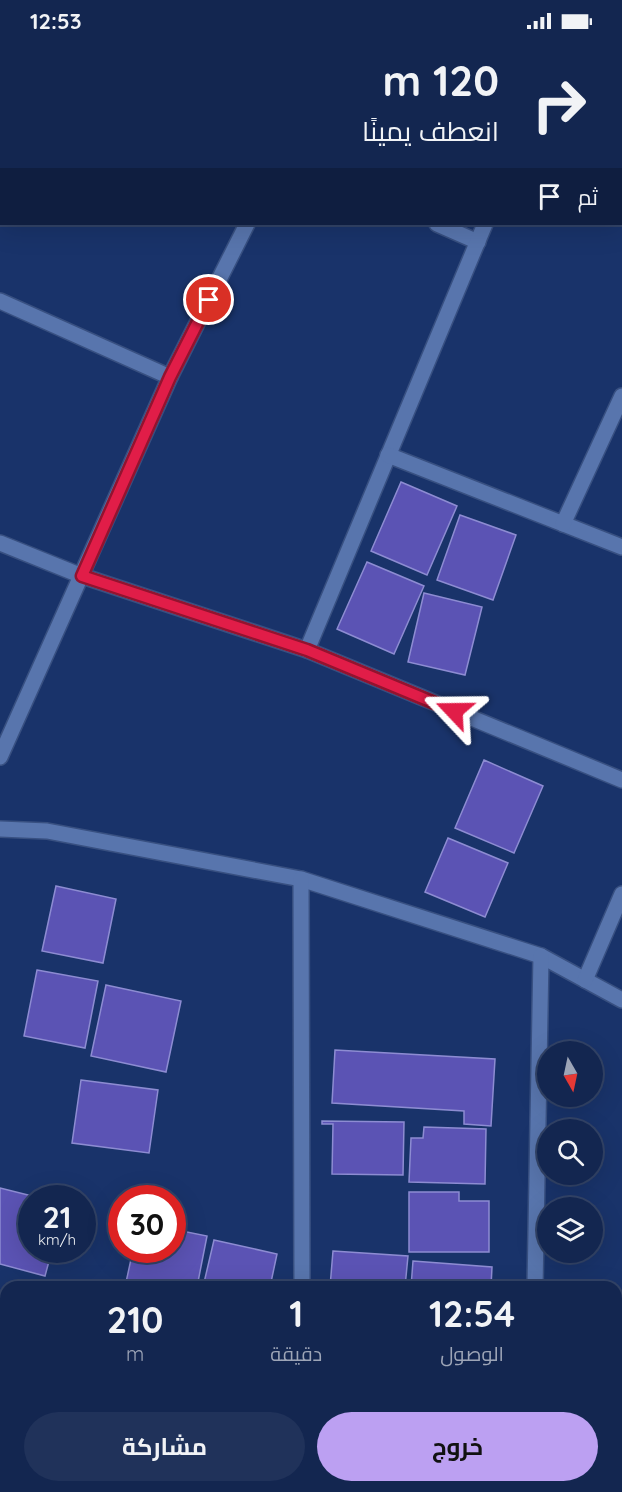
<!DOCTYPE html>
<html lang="ar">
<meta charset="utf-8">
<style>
:root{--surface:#132650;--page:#20325a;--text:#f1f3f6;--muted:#9da5b7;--line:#324367;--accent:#bca0f2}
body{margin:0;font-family:Quicksand,Cairo,sans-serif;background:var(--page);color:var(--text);direction:rtl;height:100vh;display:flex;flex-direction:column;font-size:22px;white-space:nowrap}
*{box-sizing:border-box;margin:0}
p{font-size:20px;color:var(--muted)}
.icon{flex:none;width:33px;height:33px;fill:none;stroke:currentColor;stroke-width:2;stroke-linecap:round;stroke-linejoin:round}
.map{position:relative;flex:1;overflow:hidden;direction:ltr}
.sheet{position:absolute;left:0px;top:1239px;width:622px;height:212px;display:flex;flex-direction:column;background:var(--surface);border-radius:18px 18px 0 0;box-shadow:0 6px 24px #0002,0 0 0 2px var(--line);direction:rtl}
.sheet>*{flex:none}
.top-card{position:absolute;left:0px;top:0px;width:622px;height:183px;box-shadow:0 6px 24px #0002,0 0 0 2px var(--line);direction:rtl;background:#132650;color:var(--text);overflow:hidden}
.needle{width:39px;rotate:171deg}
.tools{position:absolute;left:537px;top:999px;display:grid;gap:12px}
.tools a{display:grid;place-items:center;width:66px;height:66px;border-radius:50%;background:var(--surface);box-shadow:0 6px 24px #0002,0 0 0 2px var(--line);font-size:30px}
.speed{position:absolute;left:18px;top:1143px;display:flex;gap:12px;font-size:30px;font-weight:700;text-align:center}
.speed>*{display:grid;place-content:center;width:78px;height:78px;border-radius:50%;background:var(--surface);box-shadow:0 6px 24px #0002,0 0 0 2px var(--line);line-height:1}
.speed small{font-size:15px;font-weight:400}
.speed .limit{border:9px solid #d22;background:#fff;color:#111}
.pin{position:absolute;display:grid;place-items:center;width:51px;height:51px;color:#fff;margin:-26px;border:3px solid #fff;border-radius:50%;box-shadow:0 2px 6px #0007}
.me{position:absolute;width:66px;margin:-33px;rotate:293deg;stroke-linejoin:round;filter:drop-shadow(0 0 4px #0008)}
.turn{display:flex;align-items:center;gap:21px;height:126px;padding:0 24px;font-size:27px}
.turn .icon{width:78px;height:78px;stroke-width:2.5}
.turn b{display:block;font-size:42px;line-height:51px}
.then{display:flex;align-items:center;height:57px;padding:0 24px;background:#0003;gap:12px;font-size:22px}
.eta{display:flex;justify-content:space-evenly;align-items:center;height:102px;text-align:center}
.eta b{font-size:36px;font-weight:700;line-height:42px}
.button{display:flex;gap:12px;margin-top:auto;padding:12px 24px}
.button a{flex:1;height:69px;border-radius:36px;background:var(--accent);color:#111;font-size:24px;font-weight:700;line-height:69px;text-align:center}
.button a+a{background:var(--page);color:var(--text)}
.status{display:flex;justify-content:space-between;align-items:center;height:42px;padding:0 30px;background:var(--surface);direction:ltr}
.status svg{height:16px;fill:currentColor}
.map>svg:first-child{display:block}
.building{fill:#5b53b4;stroke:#8d8cd2;stroke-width:1.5}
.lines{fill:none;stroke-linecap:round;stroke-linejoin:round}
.minor-casing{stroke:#385081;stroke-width:18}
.minor{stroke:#5875ad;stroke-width:15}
.route-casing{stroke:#92132f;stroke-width:15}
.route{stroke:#e11d48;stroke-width:10}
</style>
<div class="status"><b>12:53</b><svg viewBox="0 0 49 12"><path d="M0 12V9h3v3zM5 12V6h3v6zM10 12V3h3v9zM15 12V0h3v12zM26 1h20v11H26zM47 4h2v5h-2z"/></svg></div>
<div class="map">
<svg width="622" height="1450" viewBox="0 0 622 1450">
<rect width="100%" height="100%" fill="#19336a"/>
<!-- building -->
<g class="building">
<polygon points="401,440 457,464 427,533 371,509"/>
<polygon points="460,473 516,493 493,558 437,538"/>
<polygon points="367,520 424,544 394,612 337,587"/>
<polygon points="424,551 482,565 465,633 408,620"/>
<polygon points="484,718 543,744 514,811 455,786"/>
<polygon points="448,796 508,821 485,875 425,850"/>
<polygon points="56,844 116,857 103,921 42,909"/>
<polygon points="37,928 98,939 85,1006 24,994"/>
<polygon points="106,943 181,959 166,1030 91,1014"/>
<polygon points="335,1008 495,1017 491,1084 464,1082 464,1069 332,1061"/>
<polygon points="81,1038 158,1048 149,1111 72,1101"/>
<polygon points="322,1079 404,1080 403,1133 332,1132 333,1082 322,1082"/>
<polygon points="424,1085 486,1087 485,1142 409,1140 411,1096 423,1096"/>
<polygon points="0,1146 40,1156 32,1156 32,1208 52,1208 45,1234 0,1222"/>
<polygon points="409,1150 459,1150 459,1159 489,1159 489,1210 409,1210"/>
<polygon points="172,1187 207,1194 197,1245 125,1245 133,1208 172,1208"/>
<polygon points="214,1198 277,1212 270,1245 203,1245"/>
<polygon points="333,1209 408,1214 405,1245 330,1245"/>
<polygon points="413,1219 492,1225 491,1245 411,1245"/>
<polygon points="6,1414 6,1444 44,1444 43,1450 0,1450"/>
<polygon points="61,1444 114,1444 113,1450 60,1450"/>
<polygon points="123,1444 183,1444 182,1450 122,1450"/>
<polygon points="192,1444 268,1444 267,1450 191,1450"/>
</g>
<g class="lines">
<!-- minor casing -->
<g class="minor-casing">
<g id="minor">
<polyline points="29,0 32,2"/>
<polyline points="91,2 91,0"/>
<polyline points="561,2 561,0"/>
<polyline points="437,182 478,200"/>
<polyline points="485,182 307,608 622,738"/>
<polyline points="0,259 170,335"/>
<polyline points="388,413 622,505"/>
<polyline points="563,482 622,354"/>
<polyline points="0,501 82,534 307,608"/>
<polyline points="0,715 170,335 247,182"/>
<polyline points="0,787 47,789 301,837 541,914 622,958"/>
<polyline points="301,837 302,1245"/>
<polyline points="585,938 622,852"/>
<polyline points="535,1245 541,914"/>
<polyline points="0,1335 6,1336"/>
<polyline points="302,1444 302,1450"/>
<polyline points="531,1450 531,1444"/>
</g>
</g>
<!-- minor -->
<use href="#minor" class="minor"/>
</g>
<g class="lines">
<!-- route casing -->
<g class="route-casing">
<polyline id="route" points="209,258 170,335 82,534 307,608 454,669"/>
</g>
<!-- route -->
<use href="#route" class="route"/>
</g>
</svg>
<div class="tools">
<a><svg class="needle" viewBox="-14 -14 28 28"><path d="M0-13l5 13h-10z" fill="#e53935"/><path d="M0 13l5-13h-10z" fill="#9da5b7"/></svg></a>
<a><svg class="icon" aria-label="search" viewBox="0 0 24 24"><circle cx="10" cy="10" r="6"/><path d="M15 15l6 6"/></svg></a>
<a><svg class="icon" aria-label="layers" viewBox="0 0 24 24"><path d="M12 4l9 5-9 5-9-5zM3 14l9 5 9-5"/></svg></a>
</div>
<div class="speed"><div>21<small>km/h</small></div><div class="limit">30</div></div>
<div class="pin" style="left:209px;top:258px;background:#d93025"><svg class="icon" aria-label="arrive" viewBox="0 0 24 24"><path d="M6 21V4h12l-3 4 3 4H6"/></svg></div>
<svg class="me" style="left:454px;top:669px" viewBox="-20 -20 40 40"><path d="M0-17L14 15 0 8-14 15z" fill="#e11d48" stroke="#fff" stroke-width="4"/></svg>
<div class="top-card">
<div class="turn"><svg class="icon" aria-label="right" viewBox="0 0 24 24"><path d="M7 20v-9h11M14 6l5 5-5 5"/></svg><div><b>120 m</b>انعطف يمينًا</div></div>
<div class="then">ثم<svg class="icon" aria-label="arrive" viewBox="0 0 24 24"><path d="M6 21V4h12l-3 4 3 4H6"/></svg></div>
</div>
<section class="sheet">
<div class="eta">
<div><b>12:54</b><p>الوصول</p></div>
<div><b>1</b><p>دقيقة</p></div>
<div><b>210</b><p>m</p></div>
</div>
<div class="button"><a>خروج</a><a>مشاركة</a></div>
</section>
</div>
